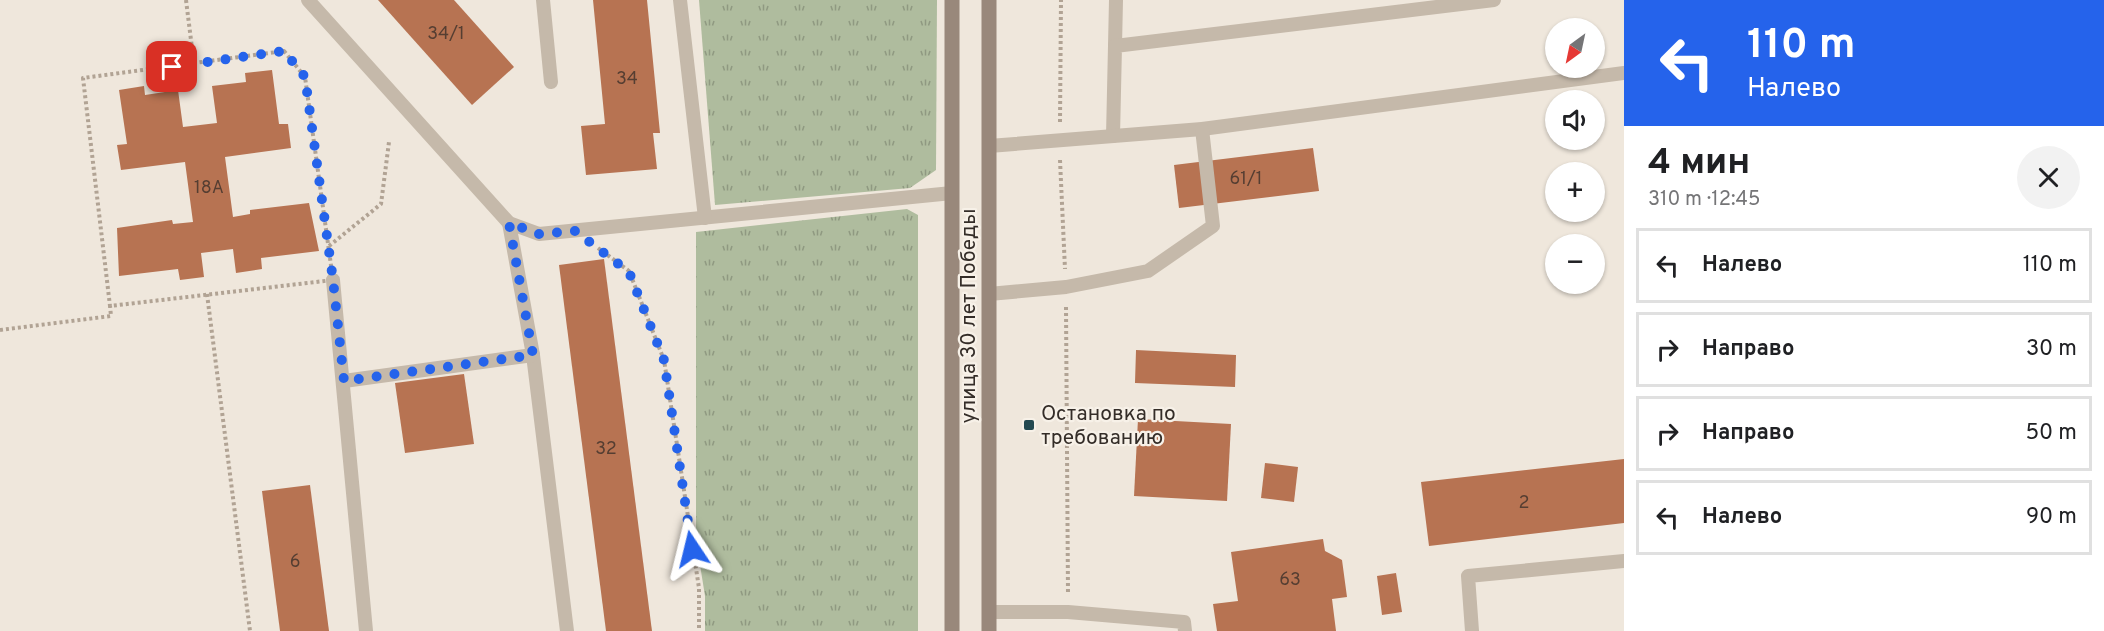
<!DOCTYPE html>
<html lang="ru">
<meta charset="utf-8">
<style>
:root{--surface:#fff;--page:#f2f2f2;--text:#202124;--muted:#757577;--line:#e0e0e0}
body{margin:0;font-family:Overpass,sans-serif;background:var(--page);color:var(--text);height:100vh;display:flex;flex-direction:column;font-size:22px;white-space:nowrap}
*{box-sizing:border-box;margin:0}
p{font-size:20px;color:var(--muted)}
.icon{flex:none;width:33px;height:33px;fill:none;stroke:currentColor;stroke-width:2;stroke-linecap:round;stroke-linejoin:round}
.map{position:relative;flex:1;overflow:hidden}
.side{display:flex;flex-direction:column;background:var(--surface);width:480px}
.side>*{flex:none}
.top-card{background:#2563eb;color:#fff;overflow:hidden}
.needle{width:39px;rotate:213deg}
.controls{position:absolute;left:1545px;top:18px;display:grid;gap:12px}
.controls a{display:grid;place-items:center;width:60px;height:60px;border-radius:50%;background:var(--surface);box-shadow:0 2px 4px #0004;font-size:30px}
.pin{position:absolute;display:grid;place-items:center;width:51px;height:51px;color:#fff;margin:-26px;border-radius:12px;box-shadow:0 3px 9px #0006}
.me{position:absolute;width:66px;margin:-33px;rotate:350deg;stroke-linejoin:round;filter:drop-shadow(0 0 4px #0008)}
.turn{display:flex;align-items:center;gap:21px;height:126px;padding:0 24px;font-size:27px}
.turn .icon{width:78px;height:78px;stroke-width:2.5}
.turn b{display:block;font-size:42px;line-height:51px}
.round{display:grid;place-items:center;flex:none;width:63px;height:63px;border-radius:32px;background:var(--page)}
.headline{display:flex;align-items:center;justify-content:space-between;height:102px;padding:0 24px}
h1{font-size:36px;font-weight:700;line-height:45px}
ul{padding:0;list-style:none}
li{display:flex;align-items:center;gap:18px;height:75px;margin:0 12px 9px;padding:0 12px;border:3px solid var(--line);border-radius:0px}
li div{flex:1}
li b{display:block;font-size:22px}
li em{font-style:normal}
main{display:flex;flex:1;min-height:0}
.map>svg:first-child{display:block}
.grass{fill:url(#grass-tufts)}
.building{fill:#b77352}
.lines{fill:none;stroke-linecap:round;stroke-linejoin:round}
.path{stroke:#b1a394;stroke-width:4;stroke-dasharray:3 3;stroke-linecap:butt}
.lane{stroke:#c5b9aa;stroke-width:14}
.secondary{stroke:#99887b;stroke-width:15}
.route{stroke:#2563eb;stroke-width:10;stroke-dasharray:0 18}
.poi-dot{fill:#234950;stroke:#f7f1e8;stroke-width:2}
.labels{text-anchor:middle;stroke-width:4.5;stroke-linejoin:round;paint-order:stroke}
.number-label{font-size:18px;fill:#553e32}
.street-label{font-size:21px;fill:#342d28;stroke:#f7f1e8}
.poi-label{font-size:21px;fill:#342d28;stroke:#f7f1e8;text-anchor:start}
</style>
<main>
<div class="map">
<svg width="1624" height="631" viewBox="0 0 1624 631">
<defs>
<pattern id="grass-tufts" width="24" height="20" patternUnits="userSpaceOnUse" patternTransform="scale(1.5)"><rect width="24" height="20" fill="#afbc9e"/><path d="M3 7l-1-3M5 7V3M7 7l1-3M15 17l-1-3M17 17v-4M19 17l1-3" fill="none" stroke="#8f9981"/></pattern>
</defs>
<rect width="100%" height="100%" fill="#efe7dc"/>
<!-- grass -->
<g class="grass">
<polygon points="699,0 937,0 936,170 910,188 715,205"/>
<polygon points="907,209 918,215 918,631 705,631 705,596 696,540 696,232"/>
</g>
<!-- building -->
<g class="building">
<polygon points="378,0 454,0 514,67 472,105"/>
<polygon points="593,0 647,0 660,133 653,133 657,169 586,175 581,126 605,124"/>
<polygon points="272,70 279,124 288,124 291,148 225,157 233,217 250,214 250,210 309,203 319,251 261,258 262,269 236,273 233,249 201,253 204,277 180,280 178,269 119,276 117,228 172,220 173,224 193,222 185,162 121,170 117,145 127,144 119,90 144,86 145,95 178,90 183,127 217,123 212,86 246,82 245,73"/>
<polygon points="1313,148 1319,191 1179,208 1174,165"/>
<polygon points="604,259 652,631 606,631 559,265"/>
<polygon points="1136,350 1236,355 1235,387 1135,383"/>
<polygon points="464,374 474,444 405,453 395,383"/>
<polygon points="1138,419 1231,424 1227,501 1134,496"/>
<polygon points="1624,459 1624,523 1429,546 1421,482"/>
<polygon points="1265,463 1298,467 1294,502 1261,498"/>
<polygon points="310,485 329,631 280,631 262,491"/>
<polygon points="1323,539 1325,551 1342,560 1347,597 1332,599 1336,631 1217,631 1213,604 1238,601 1231,552"/>
<polygon points="1396,573 1402,612 1382,615 1377,576"/>
</g>
<g class="lines">
<!-- path -->
<g class="path">
<polyline points="186,0 194,64"/>
<polygon points="284,51 305,77 333,280 110,306 83,78"/>
<polyline points="1060,122 1061,0"/>
<polyline points="1060,160 1065,269"/>
<polyline points="329,246 381,204 389,142"/>
<polyline points="598,248 629,271 664,360 699,588 699,631"/>
<polyline points="207,294 250,631"/>
<polyline points="1066,307 1068,593"/>
<polyline points="0,330 111,316 110,306"/>
</g>
<!-- lane -->
<g class="lane">
<polyline points="308,0 509,223 539,234 952,193"/>
<polyline points="543,0 551,82"/>
<polyline points="680,0 705,218"/>
<polyline points="1115,46 1116,0"/>
<polyline points="1113,136 1115,46 1494,0"/>
<polyline points="989,146 1202,129 1624,73"/>
<polyline points="509,223 533,355 567,631"/>
<polyline points="333,280 366,631"/>
<polyline points="989,294 1066,287 1148,271 1213,226 1202,129"/>
<polyline points="344,381 533,355"/>
<polyline points="989,612 1068,612 1184,622 1185,631"/>
<polyline points="1472,631 1468,576 1624,561"/>
</g>
<!-- secondary -->
<g class="secondary">
<polyline points="989,0 989,631"/>
<polyline points="952,631 952,0"/>
</g>
</g>
<g class="lines">
<!-- route -->
<polyline class="route" points="172,67 284,51 305,77 333,280 344,381 533,355 509,223 539,234 575,231 629,272 664,360 692,549"/>
</g>
<!-- markers -->
<rect class="poi-dot" x="1023" y="419" width="12" height="12" rx="3"/>
<g class="labels">
<!-- number labels -->
<g class="number-label">
<text x="446" y="39">34/1</text>
<text x="627" y="84">34</text>
<text x="1246" y="184">61/1</text>
<text x="209" y="193">18А</text>
<text x="606" y="454">32</text>
<text x="1524" y="508">2</text>
<text x="295" y="567">6</text>
<text x="1290" y="585">63</text>
</g>
<!-- street labels -->
<g class="street-label">
<text transform="translate(968 316) rotate(-90)" y="7">улица 30 лет Победы</text>
</g>
<!-- poi labels -->
<g class="poi-label">
<text x="1041" y="420">Остановка по<tspan x="1041" dy="24">требованию</tspan></text>
</g>
</g>
</svg>
<div class="controls">
<a><svg class="needle" viewBox="-14 -14 28 28"><path d="M0-13l5 13h-10z" fill="#e53935"/><path d="M0 13l5-13h-10z" fill="#757577"/></svg></a>
<a><svg class="icon" aria-label="sound" viewBox="0 0 24 24"><path d="M4 9h4l5-4v14l-5-4H4zM17 9q2 3 0 6"/></svg></a>
<a>+</a>
<a>−</a>
</div>
<div class="pin" style="left:172px;top:67px;background:#d93025"><svg class="icon" aria-label="arrive" viewBox="0 0 24 24"><path d="M6 21V4h12l-3 4 3 4H6"/></svg></div>
<svg class="me" style="left:692px;top:549px" viewBox="-20 -20 40 40"><path d="M0-17L14 15 0 8-14 15z" fill="#2563eb" stroke="#fff" stroke-width="4"/></svg>
</div>
<section class="side">
<div class="top-card">
<div class="turn"><svg class="icon" aria-label="left" viewBox="0 0 24 24"><path d="M17 20v-9H6M10 6l-5 5 5 5"/></svg><div><b>110 m</b>Налево</div></div>
</div>
<div class="headline"><div><h1>4 мин</h1><p>310 m · 12:45</p></div><a class="round"><svg class="icon" aria-label="close" viewBox="0 0 24 24"><path d="M6 6l12 12M18 6L6 18"/></svg></a></div>
<ul>
<li><svg class="icon" aria-label="left" viewBox="0 0 24 24"><path d="M17 20v-9H6M10 6l-5 5 5 5"/></svg><div><b>Налево</b></div><em>110 m</em></li>
<li><svg class="icon" aria-label="right" viewBox="0 0 24 24"><path d="M7 20v-9h11M14 6l5 5-5 5"/></svg><div><b>Направо</b></div><em>30 m</em></li>
<li><svg class="icon" aria-label="right" viewBox="0 0 24 24"><path d="M7 20v-9h11M14 6l5 5-5 5"/></svg><div><b>Направо</b></div><em>50 m</em></li>
<li><svg class="icon" aria-label="left" viewBox="0 0 24 24"><path d="M17 20v-9H6M10 6l-5 5 5 5"/></svg><div><b>Налево</b></div><em>90 m</em></li>
</ul>
</section>
</main>
